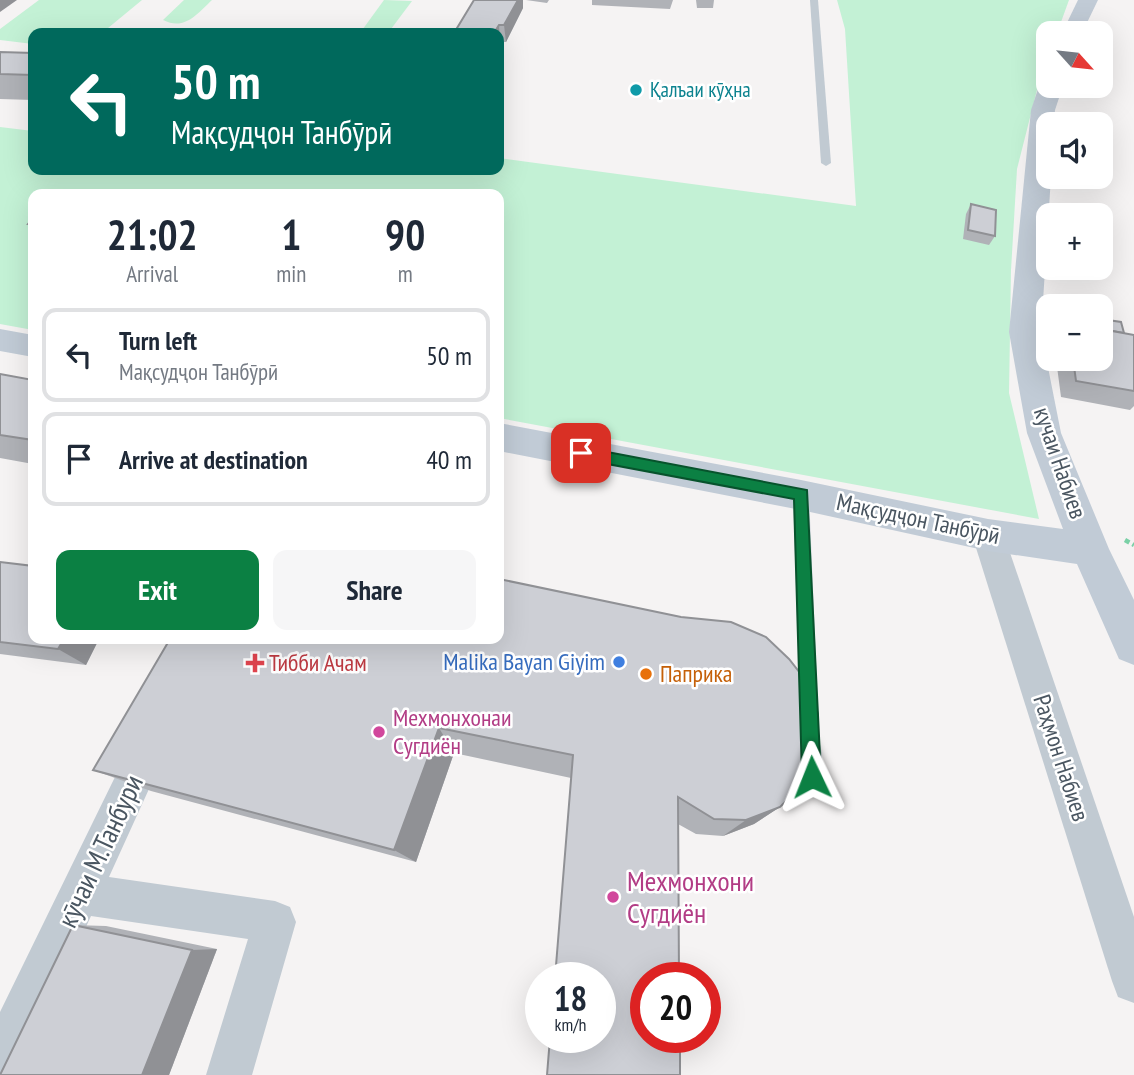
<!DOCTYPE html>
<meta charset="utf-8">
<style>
:root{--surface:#fff;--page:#f6f6f7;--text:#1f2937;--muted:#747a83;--line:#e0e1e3;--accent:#0b8043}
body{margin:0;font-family:"PT Sans Narrow",sans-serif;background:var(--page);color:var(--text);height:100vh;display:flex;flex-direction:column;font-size:26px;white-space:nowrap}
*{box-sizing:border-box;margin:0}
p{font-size:23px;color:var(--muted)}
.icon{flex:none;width:38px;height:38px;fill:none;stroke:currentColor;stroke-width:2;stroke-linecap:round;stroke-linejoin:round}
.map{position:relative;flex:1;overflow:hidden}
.sheet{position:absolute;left:28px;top:189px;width:476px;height:455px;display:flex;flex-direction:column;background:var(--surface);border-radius:14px;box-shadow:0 7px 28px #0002}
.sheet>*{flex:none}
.top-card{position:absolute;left:28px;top:28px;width:476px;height:147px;border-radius:14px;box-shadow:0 7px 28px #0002;background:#00695c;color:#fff;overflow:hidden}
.needle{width:46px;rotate:117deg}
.fabs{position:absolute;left:1036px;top:21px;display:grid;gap:14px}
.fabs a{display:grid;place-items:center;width:77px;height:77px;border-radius:14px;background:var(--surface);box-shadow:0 7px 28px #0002;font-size:35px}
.speed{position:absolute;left:525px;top:962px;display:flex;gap:14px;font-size:35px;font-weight:700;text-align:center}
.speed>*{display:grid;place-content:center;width:91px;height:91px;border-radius:50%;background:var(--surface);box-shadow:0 7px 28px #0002;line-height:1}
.speed small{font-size:18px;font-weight:400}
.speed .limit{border:10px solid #d22;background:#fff;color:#111}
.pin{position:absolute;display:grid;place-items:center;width:60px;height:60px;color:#fff;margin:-30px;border-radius:14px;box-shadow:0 4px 10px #0006}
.me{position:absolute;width:77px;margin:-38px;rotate:358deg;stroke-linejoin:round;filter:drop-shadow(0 0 5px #0008)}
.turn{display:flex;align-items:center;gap:24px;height:147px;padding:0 28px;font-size:32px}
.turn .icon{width:91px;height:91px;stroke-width:2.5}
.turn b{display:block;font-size:49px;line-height:60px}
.eta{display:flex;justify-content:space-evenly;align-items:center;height:119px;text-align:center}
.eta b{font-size:42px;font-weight:700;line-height:49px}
.action{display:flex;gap:14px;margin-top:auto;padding:14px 28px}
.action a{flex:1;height:80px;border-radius:14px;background:var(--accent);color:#fff;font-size:28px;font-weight:700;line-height:80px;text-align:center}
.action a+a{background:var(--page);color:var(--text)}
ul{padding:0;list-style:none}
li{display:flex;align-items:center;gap:21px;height:94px;margin:0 14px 10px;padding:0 14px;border:4px solid var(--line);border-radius:14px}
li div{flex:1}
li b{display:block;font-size:26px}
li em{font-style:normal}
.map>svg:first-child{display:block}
.green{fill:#c3f1d5}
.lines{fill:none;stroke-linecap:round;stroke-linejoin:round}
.path{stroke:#7ad0a6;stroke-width:4.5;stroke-dasharray:5 3.5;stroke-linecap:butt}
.lane{fill:#c1cad2;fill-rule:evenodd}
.street{fill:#c1cad2;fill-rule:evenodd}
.secondary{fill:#c1cbd6;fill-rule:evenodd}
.wall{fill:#b0b2b7}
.shaded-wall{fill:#909195}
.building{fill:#cdcfd5;stroke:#909195;stroke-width:2}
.route{fill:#0b8043;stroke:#07532c;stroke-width:2}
.culture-dot{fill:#0f9aa8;stroke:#fff;stroke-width:2.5}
.shop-dot{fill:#3f7fe0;stroke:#fff;stroke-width:2.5}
.health-dot{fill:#e0444e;stroke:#fff;stroke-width:2.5}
.food-dot{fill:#e8710a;stroke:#fff;stroke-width:2.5}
.hotel-dot{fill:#d1479c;stroke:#fff;stroke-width:2.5}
.labels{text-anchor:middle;stroke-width:5;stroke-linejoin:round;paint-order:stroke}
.far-culture-label{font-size:21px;fill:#0d838f;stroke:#fff;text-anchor:start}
.street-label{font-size:24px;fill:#4a5661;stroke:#fff}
.shop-label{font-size:24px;fill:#366cbe;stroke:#fff;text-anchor:end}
.health-label{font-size:24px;fill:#be3a42;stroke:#fff;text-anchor:start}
.food-label{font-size:24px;fill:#c56008;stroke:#fff;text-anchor:start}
.hotel-label{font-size:24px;fill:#b23c85;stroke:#fff;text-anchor:start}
.near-street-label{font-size:28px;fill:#4a5661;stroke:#fff}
.near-hotel-label{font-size:28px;fill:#b23c85;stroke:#fff;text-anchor:start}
</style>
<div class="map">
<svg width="1134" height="1075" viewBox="0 0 1134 1075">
<rect width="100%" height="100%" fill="#f5f3f3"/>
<!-- green -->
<g class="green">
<polygon points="39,0 142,0 102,33 33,33 33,44 0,40 0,29"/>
<path d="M 184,0 L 212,0 C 197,14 185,31 163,20 Z"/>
<polygon points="384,0 412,1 388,33 360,33"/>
<polygon points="837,0 1069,0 1057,33 1048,33 1048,57 1039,82 1017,169 1011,270 1009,393 1039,519 499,418 499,194 33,194 33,330 0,324 0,127 33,131 33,170 499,170 499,158 856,206 845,29"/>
</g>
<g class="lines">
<!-- path -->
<polyline class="path" points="1125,540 1134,545"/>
<!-- lane -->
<g class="lane">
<polygon points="810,0 818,0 831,163 826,166 821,163"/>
<polygon points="801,489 806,491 809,495 818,709 815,715 809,718 803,715 800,709 793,495 796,491"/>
<path d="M 811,736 L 818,738 C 823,751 824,772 819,784 L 812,787 L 805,784 C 800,772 799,751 804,738 Z"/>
</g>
<!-- street -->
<g class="street">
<polygon points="988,522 999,525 1004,535 1134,917 1134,1003 1118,997 1112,981 972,535 977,525"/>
<polygon points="150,726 163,732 169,745 109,877 275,901 290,907 296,922 252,1075 206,1075 248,939 91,916 18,1075 0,1075 0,1012 137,732"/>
</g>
<!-- secondary -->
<g class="secondary">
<polygon points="1078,0 1098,0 1082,33 1062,33"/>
<polygon points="1048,80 1048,86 1063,86 1055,110 1054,124 1048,124 1048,177 1051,177 1041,332 1061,433 1109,549 1134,600 1134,665 1119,659 1077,564 988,551 801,510 499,451 499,423 801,480 988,519 1063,529 1027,433 1009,332 1031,110 1039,86"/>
<polygon points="0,329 33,335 33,357 0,351"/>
</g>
</g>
<!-- wall -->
<g class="wall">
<polygon points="474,0 523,0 523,8 506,42 500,42 499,44 499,33"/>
<polygon points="526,0 549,0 547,3"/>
<polygon points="592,0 673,0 670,9 592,5"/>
<polygon points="696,0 714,0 713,8 697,8"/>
<polygon points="0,52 33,53 33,100 0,99"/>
<polygon points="971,204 995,236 989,245 963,239 966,214"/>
<polygon points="33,218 33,231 28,224"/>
<polygon points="1124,333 1134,336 1134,406 1130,410 1061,397 1056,359 1101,359"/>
<polygon points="0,374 33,380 33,464 0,458"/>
<polygon points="0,562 33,639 99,639 86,665 0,654"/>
<polygon points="170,639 780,807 754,824 723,836 696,834 678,824 571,778 454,753 416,862 151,791 93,770"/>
<polygon points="73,925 106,926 217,949 169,1075 0,1075"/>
</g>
<!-- shaded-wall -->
<g class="shaded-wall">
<polygon points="0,0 17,0 0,12"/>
<polygon points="518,0 523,0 523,8 506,42 504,25"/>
<polygon points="499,25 500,42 499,44 499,33 494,33"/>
<polygon points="64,639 99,639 86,665 58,649"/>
<polygon points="439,728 454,753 416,862 394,850"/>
<polygon points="780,807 754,824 723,836 746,820"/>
<polygon points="217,949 169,1075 142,1075 192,950"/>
</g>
<!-- building -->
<g class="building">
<polygon points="474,0 518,0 504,25 499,25 494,33 454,33"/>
<polygon points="0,52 33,53 33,75 0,74"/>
<polygon points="62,190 91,194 58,194"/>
<polygon points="971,204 996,210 995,236 968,230"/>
<polygon points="33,218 33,225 28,224"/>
<polygon points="1101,319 1121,322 1124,333 1101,329"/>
<polygon points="1101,329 1134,335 1134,391 1076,381 1073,359 1101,359"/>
<polygon points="0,374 33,380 33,440 0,435"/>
<polygon points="0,562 33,566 33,639 64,639 58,649 0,642"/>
<polygon points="499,579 681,617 731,622 766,637 789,659 807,682 818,714 817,750 804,784 780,807 746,820 714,819 678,797 679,978 646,978 646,1038 680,1038 680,1075 547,1075 550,1038 600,1038 600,978 555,978 573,755 439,728 394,850 93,770 170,639 499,639"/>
<polygon points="73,925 192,950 142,1075 0,1075"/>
</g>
<!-- route -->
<polygon class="route" points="581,447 807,490 821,777 819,784 812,787 805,784 802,777 794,499 581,459 574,453"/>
<!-- markers -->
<circle class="culture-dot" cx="636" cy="90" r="7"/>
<circle class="shop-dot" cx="619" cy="662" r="7"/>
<path class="health-dot" d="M251.5 652.5h7v7h7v7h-7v7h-7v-7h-7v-7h7z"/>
<circle class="food-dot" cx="646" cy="674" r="7"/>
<g class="hotel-dot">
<circle cx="379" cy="732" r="7"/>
<circle cx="613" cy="897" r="7"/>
</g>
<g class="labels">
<!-- far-culture labels -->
<g class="far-culture-label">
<text x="650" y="97">Қалъаи кӯҳна</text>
</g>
<!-- street labels -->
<g class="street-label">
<text transform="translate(1060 463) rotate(71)" y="8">кучаи Набиев</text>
<text transform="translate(918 519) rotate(12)" y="8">Мақсудҷон Танбӯрӣ</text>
<text transform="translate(1061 758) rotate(72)" y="8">Раҳмон Набиев</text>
</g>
<!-- shop labels -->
<g class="shop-label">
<text x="605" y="670">Malika Bayan Giyim</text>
</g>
<!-- health labels -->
<g class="health-label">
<text x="269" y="671">Тибби Ачам</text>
</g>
<!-- food labels -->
<g class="food-label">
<text x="660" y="682">Паприка</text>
</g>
<!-- hotel labels -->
<g class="hotel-label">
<text x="393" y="726">Мехмонхонаи<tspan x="393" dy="28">Сугдиён</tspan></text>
</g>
<!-- near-street labels -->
<g class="near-street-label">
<text transform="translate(100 851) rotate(-65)" y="10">кӯчаи М.Танбури</text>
</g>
<!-- near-hotel labels -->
<g class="near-hotel-label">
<text x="627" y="891">Мехмонхони<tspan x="627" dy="32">Сугдиён</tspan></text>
</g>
</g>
</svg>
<div class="fabs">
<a><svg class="needle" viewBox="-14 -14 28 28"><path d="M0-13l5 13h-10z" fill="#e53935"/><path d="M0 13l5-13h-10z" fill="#747a83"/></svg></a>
<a><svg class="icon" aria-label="sound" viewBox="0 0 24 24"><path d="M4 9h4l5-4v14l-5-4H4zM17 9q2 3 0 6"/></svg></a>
<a>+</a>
<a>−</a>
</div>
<div class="speed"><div>18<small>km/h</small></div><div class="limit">20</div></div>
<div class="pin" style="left:581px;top:453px;background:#d93025"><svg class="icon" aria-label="arrive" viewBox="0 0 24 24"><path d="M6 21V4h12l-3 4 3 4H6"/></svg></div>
<svg class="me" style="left:812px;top:777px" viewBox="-20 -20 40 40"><path d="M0-17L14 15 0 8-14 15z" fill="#0b8043" stroke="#fff" stroke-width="4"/></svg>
<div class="top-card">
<div class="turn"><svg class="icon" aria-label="left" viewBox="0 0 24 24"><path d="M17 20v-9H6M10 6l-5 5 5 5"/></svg><div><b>50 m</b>Мақсудҷон Танбӯрӣ</div></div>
</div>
<section class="sheet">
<div class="eta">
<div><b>21:02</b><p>Arrival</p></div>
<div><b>1</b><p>min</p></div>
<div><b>90</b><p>m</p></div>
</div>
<ul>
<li><svg class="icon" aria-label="left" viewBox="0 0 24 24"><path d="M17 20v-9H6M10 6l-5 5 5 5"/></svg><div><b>Turn left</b><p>Мақсудҷон Танбӯрӣ</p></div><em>50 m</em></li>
<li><svg class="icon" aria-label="arrive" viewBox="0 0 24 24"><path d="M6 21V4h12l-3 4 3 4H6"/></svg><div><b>Arrive at destination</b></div><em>40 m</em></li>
</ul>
<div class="action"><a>Exit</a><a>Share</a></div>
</section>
</div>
